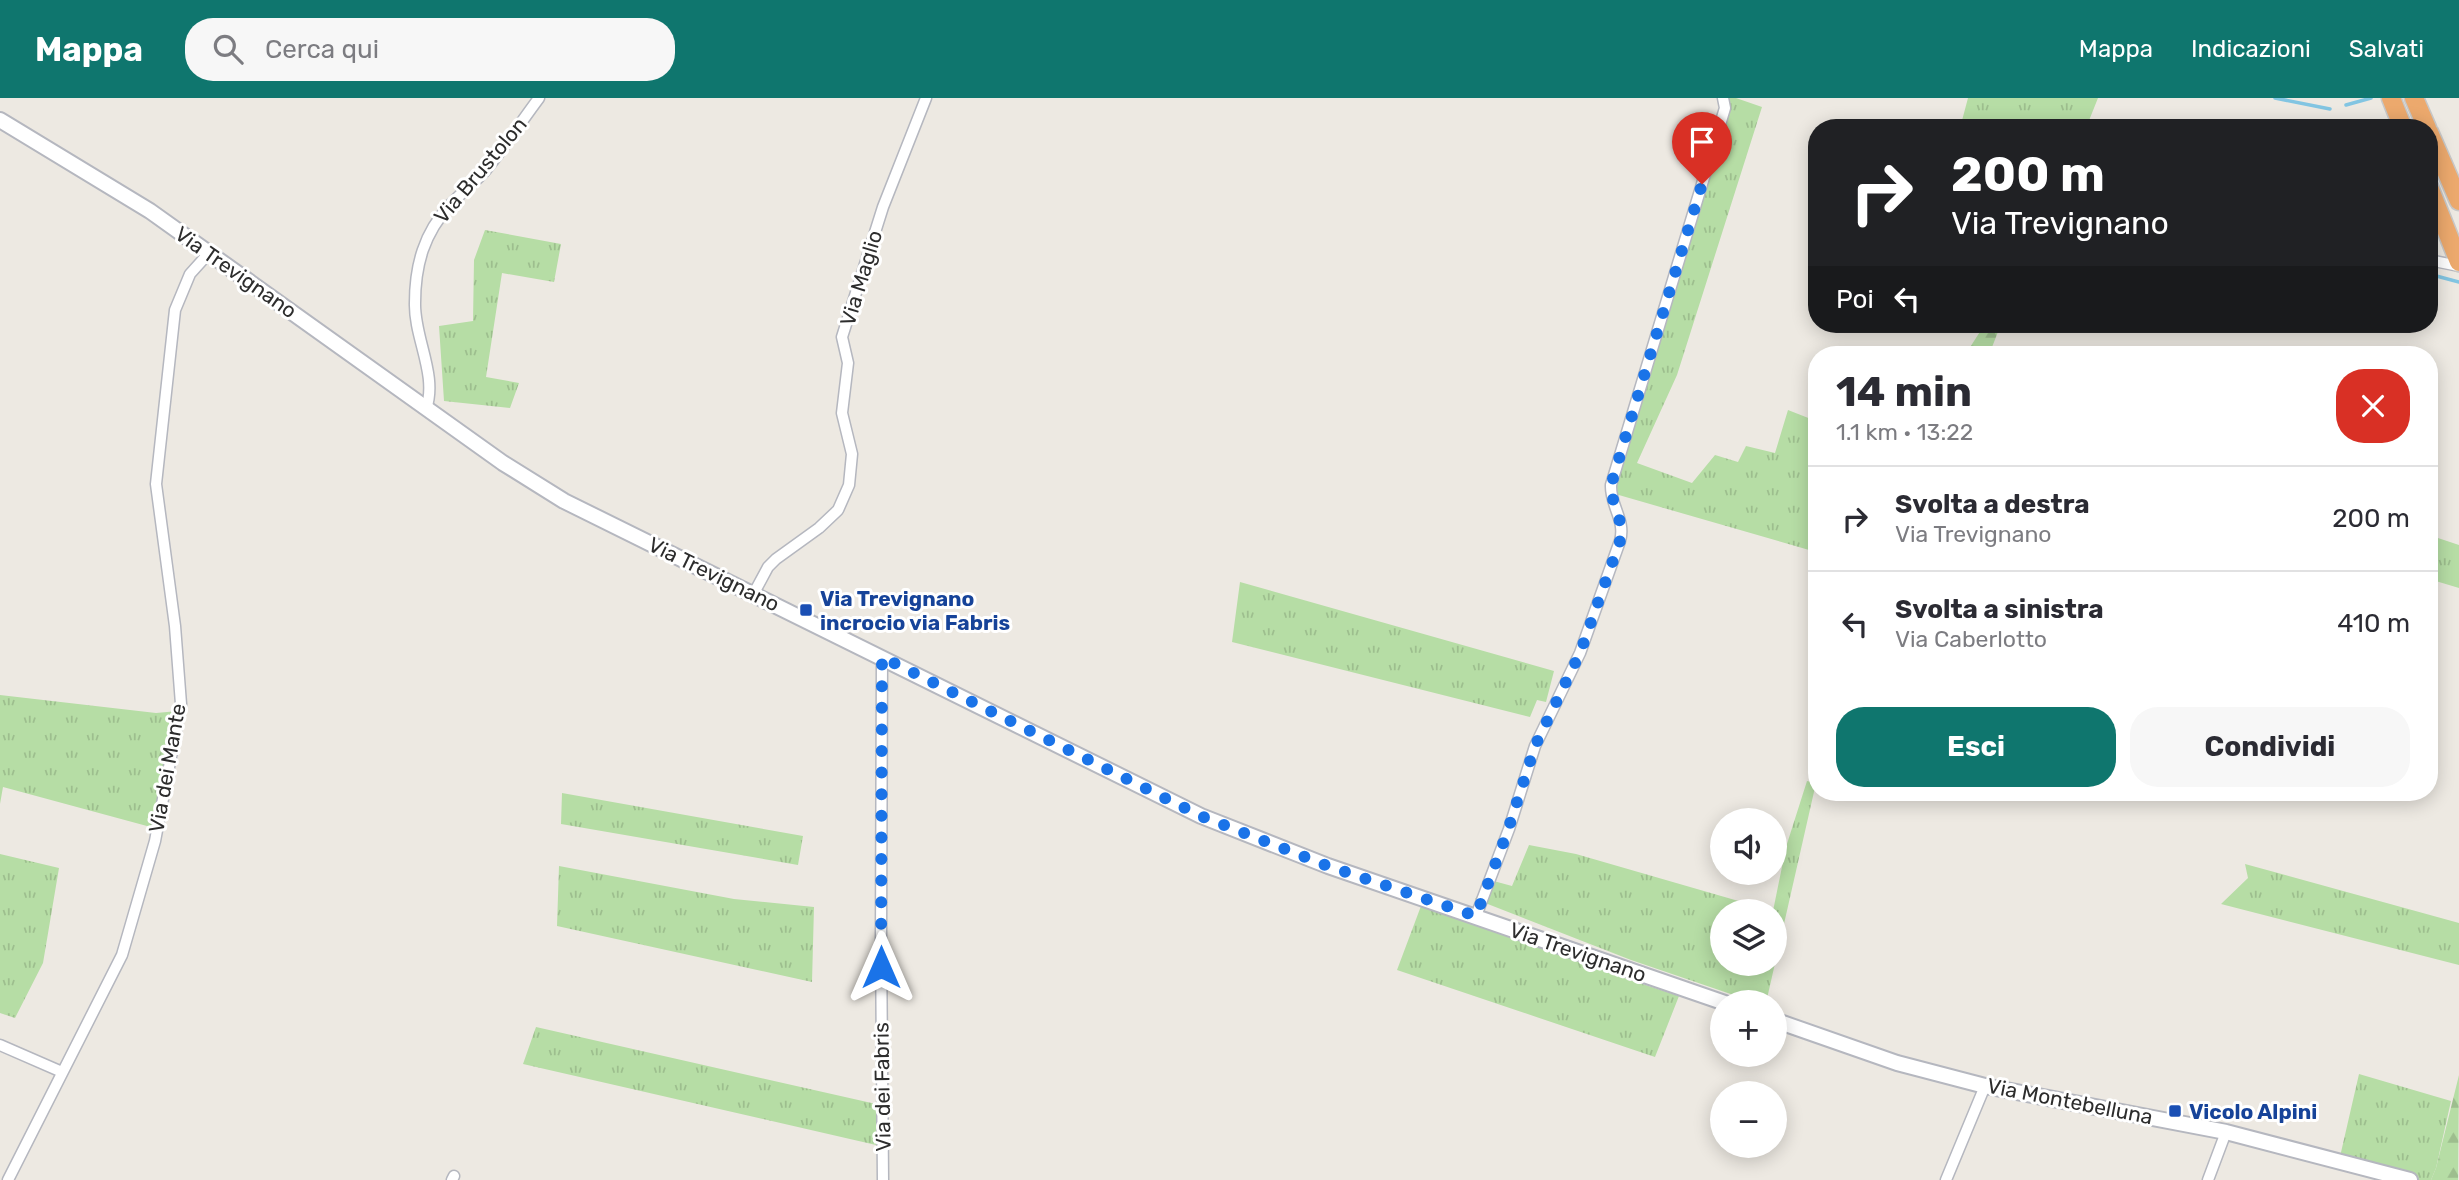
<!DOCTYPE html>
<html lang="it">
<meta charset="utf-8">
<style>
body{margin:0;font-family:Rubik,sans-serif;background:#f7f7f7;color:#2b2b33;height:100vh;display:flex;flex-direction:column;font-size:26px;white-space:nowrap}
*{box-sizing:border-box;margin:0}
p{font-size:23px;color:#7c7c81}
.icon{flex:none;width:38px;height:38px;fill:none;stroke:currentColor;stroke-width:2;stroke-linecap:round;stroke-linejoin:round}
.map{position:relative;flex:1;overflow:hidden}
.side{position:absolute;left:1808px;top:248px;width:630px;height:455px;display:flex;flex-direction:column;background:#fff;border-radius:28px;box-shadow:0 4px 18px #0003}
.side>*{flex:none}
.hud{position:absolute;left:1808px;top:21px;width:630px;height:214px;border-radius:28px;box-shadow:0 4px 18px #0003;background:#202124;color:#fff;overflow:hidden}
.fabs{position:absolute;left:1710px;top:710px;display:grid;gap:14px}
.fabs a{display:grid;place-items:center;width:77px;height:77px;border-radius:50%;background:#fff;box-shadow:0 4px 18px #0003;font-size:35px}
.pin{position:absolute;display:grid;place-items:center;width:60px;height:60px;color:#fff;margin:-72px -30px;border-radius:50% 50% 50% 0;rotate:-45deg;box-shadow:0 0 7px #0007}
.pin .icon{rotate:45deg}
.me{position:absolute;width:77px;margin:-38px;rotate:0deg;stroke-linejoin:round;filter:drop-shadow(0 0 5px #0008)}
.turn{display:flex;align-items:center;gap:24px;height:147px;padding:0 28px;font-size:32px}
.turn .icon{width:91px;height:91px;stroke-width:2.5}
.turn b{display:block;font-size:49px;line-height:60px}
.then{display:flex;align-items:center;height:66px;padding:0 28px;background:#0003;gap:14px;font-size:26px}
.round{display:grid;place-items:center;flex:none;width:74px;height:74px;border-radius:28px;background:#f7f7f7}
.head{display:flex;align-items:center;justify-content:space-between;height:119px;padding:0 28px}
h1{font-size:42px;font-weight:700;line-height:52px}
.primary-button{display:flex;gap:14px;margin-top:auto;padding:14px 28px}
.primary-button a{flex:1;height:80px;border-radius:28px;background:#0f766e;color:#fff;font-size:28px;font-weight:700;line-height:80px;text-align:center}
.primary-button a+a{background:#f7f7f7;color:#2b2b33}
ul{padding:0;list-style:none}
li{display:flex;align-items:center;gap:21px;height:105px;padding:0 28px;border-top:2px solid #e1e1e2}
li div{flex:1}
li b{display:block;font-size:26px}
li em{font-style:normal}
header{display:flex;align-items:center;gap:42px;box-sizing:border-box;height:98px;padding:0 35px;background:#0f766e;color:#fff}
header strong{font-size:33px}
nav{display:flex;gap:38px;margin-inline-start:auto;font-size:24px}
.search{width:490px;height:63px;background:#f7f7f7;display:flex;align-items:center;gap:18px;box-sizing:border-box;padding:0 24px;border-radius:28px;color:#7c7c81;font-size:26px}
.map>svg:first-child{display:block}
.grass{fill:url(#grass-tufts);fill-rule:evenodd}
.forest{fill:url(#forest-firs)}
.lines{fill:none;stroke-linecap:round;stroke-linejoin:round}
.stream{stroke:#82c5e2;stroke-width:3.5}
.street-casing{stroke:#b5b7bf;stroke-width:13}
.secondary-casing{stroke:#b5b7bf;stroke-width:18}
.highway-casing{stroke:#c8c8c8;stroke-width:21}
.street{stroke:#fff;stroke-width:10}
.secondary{stroke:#fff;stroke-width:14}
.highway{stroke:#eca96d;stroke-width:18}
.route{stroke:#1a73e8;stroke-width:12;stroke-dasharray:0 21.6}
.transit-dot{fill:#1a4fb4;stroke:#fff;stroke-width:2.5}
.labels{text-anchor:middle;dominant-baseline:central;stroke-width:6;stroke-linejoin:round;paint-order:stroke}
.street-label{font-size:21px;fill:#2d2d2d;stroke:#fff}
.transit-label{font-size:21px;font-weight:bold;fill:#164399;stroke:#fff;text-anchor:start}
</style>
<header>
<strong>Mappa</strong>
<div class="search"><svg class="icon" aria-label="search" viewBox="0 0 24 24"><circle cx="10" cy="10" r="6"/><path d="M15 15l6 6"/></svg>Cerca qui</div>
<nav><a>Mappa</a><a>Indicazioni</a><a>Salvati</a></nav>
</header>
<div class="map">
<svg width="2459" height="1082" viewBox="0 0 2459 1082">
<defs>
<pattern id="grass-tufts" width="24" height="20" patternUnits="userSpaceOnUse" patternTransform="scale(1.75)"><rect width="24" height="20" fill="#b6dda5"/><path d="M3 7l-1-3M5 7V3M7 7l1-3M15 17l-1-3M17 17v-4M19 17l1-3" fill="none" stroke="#9dbe8e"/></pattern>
<pattern id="forest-firs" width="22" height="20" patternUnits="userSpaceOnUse" patternTransform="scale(1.75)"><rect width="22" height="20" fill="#b6dda5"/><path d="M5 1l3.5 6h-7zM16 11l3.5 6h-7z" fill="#9dbe8e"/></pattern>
</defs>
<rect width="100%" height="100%" fill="#ede9e2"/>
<path class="grass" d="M 1726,0 L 1736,0 L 1762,9 L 1677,277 L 1637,365 L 1692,385 L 1715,357 L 1738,364 L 1746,348 L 1775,355 L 1788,312 L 1816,323 L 1816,454 L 1605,393 Z
M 1968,0 L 2098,0 L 2086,30 L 1960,30 Z
M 485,132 L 561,146 L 554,184 L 502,175 L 486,279 L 519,285 L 510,310 L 444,303 L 439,228 L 473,223 L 474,162 Z
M 2429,437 L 2459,447 L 2459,490 L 2429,481 Z
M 1240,484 L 1554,573 L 1546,604 L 1537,602 L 1530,619 L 1232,544 Z
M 0,597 L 156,615 L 178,613 L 158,731 L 3,689 L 0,706 Z
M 1807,683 L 1816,685 L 1766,905 L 1757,905 L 1631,862 L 1475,801 L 1490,782 L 1512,788 L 1529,747 L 1576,756 L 1773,813 L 1786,749 ZM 1722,814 L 1774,814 L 1774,866 L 1722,866 Z
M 562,695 L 803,738 L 798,767 L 561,726 Z
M 0,756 L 59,770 L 43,865 L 15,920 L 0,915 Z
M 2245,766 L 2459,825 L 2459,867 L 2221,806 L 2248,780 Z
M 559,768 L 734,801 L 814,809 L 812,884 L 557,828 Z
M 1421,808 L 1477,822 L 1624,880 L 1679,898 L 1655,959 L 1397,872 Z
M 536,929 L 876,1006 L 876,1047 L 523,966 Z
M 2359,976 L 2451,1003 L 2436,1070 L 2431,1082 L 2410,1082 L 2339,1063 Z"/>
<path class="forest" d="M 1985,226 L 2001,226 L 1989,257 L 1965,257 Z
M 2459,977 L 2458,1082 L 2431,1082 L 2436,1070 Z"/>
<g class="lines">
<path class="stream" d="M 2275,0 L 2330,11
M 2346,7 L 2371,0
M 2429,176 L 2459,184"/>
<g class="street-casing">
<path id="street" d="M 2429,162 L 2459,168
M 426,311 C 438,277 414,240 415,205 C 415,167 424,135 450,107 C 461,95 474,85 485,73 C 504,50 521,24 539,0
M 754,495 L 768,469 L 776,461 L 819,430 L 838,412 L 849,387 L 852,356 L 842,315 L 848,265 L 842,239 L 883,109 L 926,0
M 882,559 L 881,843 L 883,1082
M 1476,818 L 1509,731 L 1535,648 L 1580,555 L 1620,443 C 1626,422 1610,408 1611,387 L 1725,10 L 1723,0
M 0,947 L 62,974
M 8,1082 L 122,857 L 155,743 L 181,606 L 175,528 L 156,386 L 175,212 L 190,176 L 209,155
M 452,1082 L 454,1078
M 1946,1082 L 1985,988
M 2208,1082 L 2226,1034"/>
</g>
<g class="secondary-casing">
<path id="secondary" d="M 0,22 L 150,113 L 503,365 L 564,403 L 1201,718 L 1328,768 L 1725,905
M 1774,922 L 1897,965 L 1985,988 L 2226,1034 L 2410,1082"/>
</g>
<g class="highway-casing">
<path id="highway" d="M 2391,0 L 2403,30
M 2414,0 L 2427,30
M 2429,34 L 2459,103
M 2429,89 L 2459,164"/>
</g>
<use href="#street" class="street"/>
<use href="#secondary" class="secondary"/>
<use href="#highway" class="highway"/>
</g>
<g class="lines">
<path class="route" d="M 881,869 L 882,559 L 1201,718 L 1328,768 L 1476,818 L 1508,732 L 1535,648 L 1580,555 L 1620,443 C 1625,422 1611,408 1611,387 L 1702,86"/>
</g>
<g class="transit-dot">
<rect x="799" y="505" width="14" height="14" rx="3.5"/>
<rect x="2168" y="1006" width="14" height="14" rx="3.5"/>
</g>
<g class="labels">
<g class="street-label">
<text transform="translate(480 72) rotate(-50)">Via Brustolon</text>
<text transform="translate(236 174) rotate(35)">Via Trevignano</text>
<text transform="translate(861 180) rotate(-73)">Via Maglio</text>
<text transform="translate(714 476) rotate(26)">Via Trevignano</text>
<text transform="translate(167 670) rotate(-80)">Via dei Mante</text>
<text transform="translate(1578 854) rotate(19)">Via Trevignano</text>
<text transform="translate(882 989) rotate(-91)">Via dei Fabris</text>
<text transform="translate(2070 1003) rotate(11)">Via Montebelluna</text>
</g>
<g class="transit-label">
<text x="820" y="500">Via Trevignano<tspan x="820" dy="24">incrocio via Fabris</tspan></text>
<text x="2189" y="1013">Vicolo Alpini</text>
</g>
</g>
</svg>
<div class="fabs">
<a><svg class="icon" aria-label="sound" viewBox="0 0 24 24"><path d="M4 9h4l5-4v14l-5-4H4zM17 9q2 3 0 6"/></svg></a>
<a><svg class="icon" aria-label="layers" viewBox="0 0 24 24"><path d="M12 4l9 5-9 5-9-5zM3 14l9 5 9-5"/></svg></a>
<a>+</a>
<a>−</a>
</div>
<div class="pin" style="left:1702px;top:86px;background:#d93025"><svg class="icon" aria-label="arrive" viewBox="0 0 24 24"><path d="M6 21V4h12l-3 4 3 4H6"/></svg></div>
<svg class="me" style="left:881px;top:869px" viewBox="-20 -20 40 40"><path d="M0-17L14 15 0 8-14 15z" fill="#1a73e8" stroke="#fff" stroke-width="4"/></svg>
<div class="hud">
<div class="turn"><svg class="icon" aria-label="right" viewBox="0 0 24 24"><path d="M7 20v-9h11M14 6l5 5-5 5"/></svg><div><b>200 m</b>Via Trevignano</div></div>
<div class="then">Poi<svg class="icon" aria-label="left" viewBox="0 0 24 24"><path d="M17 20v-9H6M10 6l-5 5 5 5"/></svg></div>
</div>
<section class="side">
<div class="head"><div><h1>14 min</h1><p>1.1 km · 13:22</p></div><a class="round" style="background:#d93025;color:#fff"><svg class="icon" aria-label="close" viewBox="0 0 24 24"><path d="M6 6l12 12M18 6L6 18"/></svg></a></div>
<ul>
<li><svg class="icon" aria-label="right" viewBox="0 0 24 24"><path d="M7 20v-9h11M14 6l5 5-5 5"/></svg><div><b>Svolta a destra</b><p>Via Trevignano</p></div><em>200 m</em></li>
<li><svg class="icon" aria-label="left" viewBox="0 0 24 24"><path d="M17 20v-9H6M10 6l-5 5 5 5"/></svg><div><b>Svolta a sinistra</b><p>Via Caberlotto</p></div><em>410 m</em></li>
</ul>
<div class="primary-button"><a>Esci</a><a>Condividi</a></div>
</section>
</div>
